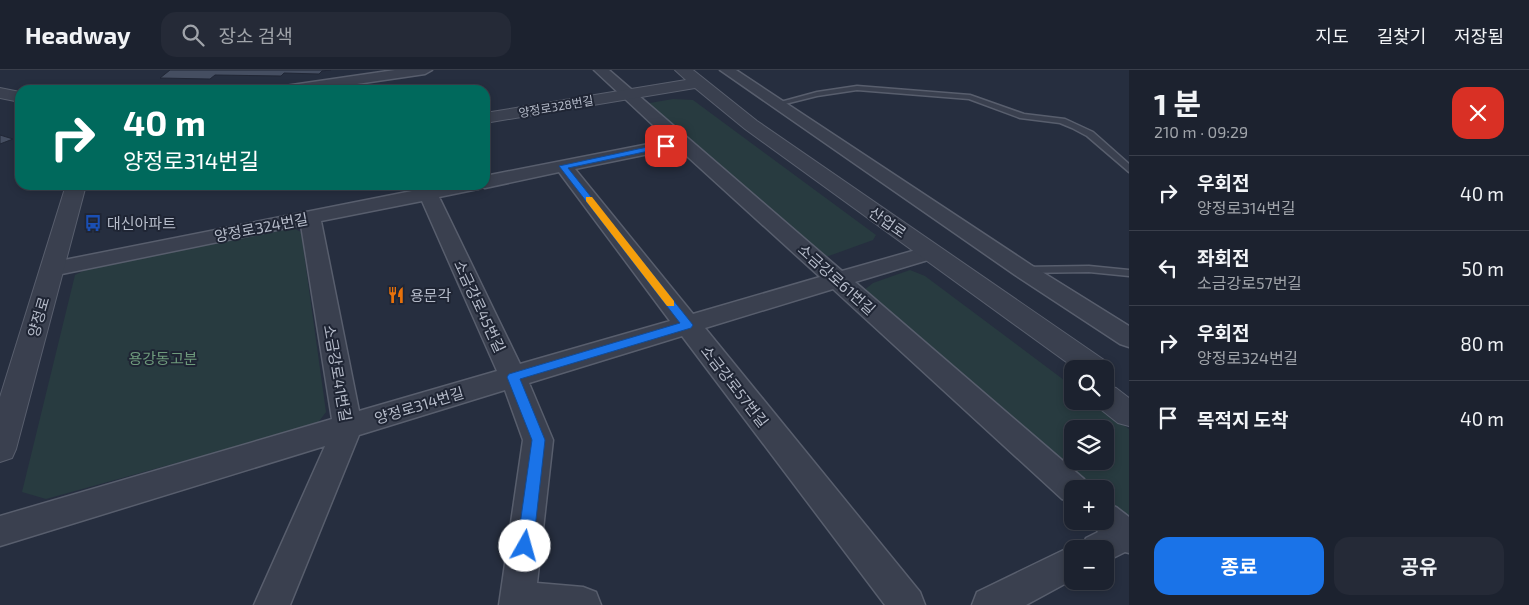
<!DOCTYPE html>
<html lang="ko">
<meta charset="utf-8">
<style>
body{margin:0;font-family:"Exo 2","Noto Sans KR",sans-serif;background:#252a37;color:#f1f3f6;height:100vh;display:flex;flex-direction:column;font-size:19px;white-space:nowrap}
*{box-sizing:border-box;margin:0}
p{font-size:16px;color:#a0a4aa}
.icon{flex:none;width:28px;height:28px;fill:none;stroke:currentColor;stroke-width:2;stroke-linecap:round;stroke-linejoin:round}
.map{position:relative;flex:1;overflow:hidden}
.drawer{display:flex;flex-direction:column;background:#1c222f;width:400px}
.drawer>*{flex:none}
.guide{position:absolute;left:15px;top:15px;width:475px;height:105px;border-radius:15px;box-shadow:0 2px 8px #0003,0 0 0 1px #3a3f4b;background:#00695c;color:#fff;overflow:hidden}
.fabs{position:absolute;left:1064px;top:290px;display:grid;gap:10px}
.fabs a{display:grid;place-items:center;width:50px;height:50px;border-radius:10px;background:#1c222f;box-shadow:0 2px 8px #0003,0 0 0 1px #3a3f4b;font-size:25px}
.pin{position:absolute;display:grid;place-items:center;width:42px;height:42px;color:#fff;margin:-21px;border-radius:10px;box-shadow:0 2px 8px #0006}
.me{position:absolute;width:55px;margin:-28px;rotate:7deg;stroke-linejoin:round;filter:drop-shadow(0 0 4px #0008)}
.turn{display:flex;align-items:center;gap:18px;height:105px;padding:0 25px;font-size:22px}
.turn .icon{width:65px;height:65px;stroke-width:2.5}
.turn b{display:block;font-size:35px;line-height:42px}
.round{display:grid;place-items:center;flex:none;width:52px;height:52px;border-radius:15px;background:#252a37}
.headline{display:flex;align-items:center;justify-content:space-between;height:85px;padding:0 25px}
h1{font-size:30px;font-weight:700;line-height:38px}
.cta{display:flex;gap:10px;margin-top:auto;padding:10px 25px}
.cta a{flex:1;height:58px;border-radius:15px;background:#1a73e8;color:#fff;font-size:20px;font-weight:700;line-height:58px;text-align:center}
.cta a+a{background:#252a37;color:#f1f3f6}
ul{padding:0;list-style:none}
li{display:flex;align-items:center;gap:15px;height:75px;padding:0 25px;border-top:1px solid #3a3f4b}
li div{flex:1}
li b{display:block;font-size:19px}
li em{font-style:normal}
header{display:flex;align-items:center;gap:30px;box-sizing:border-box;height:70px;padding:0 25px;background:#1c222f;border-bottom:1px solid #3a3f4b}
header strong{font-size:24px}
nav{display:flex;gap:28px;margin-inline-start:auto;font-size:18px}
.search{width:350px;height:45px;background:#252a37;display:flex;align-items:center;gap:12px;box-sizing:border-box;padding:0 18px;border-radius:15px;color:#a0a4aa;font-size:19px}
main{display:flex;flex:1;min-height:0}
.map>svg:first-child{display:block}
.green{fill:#283b40;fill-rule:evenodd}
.building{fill:#454e61;stroke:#212736}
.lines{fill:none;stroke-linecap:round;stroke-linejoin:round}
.service-casing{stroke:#585e6d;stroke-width:3}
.minor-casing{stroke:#585e6d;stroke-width:3}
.tertiary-casing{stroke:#585e6d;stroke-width:2}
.service{fill:#3a404f;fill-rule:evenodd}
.minor{fill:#3a404f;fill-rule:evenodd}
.tertiary{fill:#3a404f;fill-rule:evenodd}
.route{fill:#1a73e8;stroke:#114b97}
.slow{fill:#f59e0b}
.labels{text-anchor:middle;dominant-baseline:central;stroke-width:4;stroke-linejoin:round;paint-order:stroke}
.far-street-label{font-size:12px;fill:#b6bcca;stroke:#1f2534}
.street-label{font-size:15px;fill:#b6bcca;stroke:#1f2534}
.poi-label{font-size:15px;fill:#b6bcca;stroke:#1f2534;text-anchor:start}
.park-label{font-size:15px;fill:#6e9a7c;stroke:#1f2534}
</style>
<header>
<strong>Headway</strong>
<div class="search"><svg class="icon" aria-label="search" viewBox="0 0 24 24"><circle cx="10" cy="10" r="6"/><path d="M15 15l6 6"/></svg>장소 검색</div>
<nav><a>지도</a><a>길찾기</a><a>저장됨</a></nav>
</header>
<main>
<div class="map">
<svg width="1129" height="535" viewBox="0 0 1129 535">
<rect width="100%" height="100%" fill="#262e3f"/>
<path class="green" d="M 673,29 L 693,30 L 876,165 L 873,170 L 826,187 L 644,34 Z
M 289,156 L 301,162 L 326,342 L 317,354 L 46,429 L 22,422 L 75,205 L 93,196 Z
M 910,200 L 925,206 L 1072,316 L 1072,331 L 1092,331 L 1129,359 L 1129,452 L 1105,431 L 1105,419 L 1090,419 L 863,221 L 873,213 ZM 1072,359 L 1105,359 L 1105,391 L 1072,391 Z"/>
<path class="building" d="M 170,0 L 331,0 L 322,1 L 319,4 L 284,3 L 281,6 L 215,5 L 210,9 L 160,8 Z
M 0,65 L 13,69 L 0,74 Z"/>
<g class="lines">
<g class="service-casing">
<path id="service" d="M 857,16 L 970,25 L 1024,44 L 1065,49 L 1093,62 L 1129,94 L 1129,102 L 1087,66 L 1072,58 L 1060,53 L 1020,48 L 969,29 L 857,20 L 817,26 L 777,36 L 773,34 L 817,22 Z
M 1089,196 L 1129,200 L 1129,206 L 1089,202 L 1023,203 L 1017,200 L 1023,197 Z"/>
</g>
<g class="minor-casing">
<path id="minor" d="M 395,0 L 432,0 L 425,4 L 316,20 L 278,20 L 285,16 Z
M 594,0 L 609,0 L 842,201 L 930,176 L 938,177 L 941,182 L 938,187 L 855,212 L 1084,409 L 1089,419 L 1072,419 L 1072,432 L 1062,429 L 833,219 L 705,258 L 920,522 L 925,535 L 885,535 L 682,266 L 529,313 L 553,370 L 537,513 L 583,517 L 596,522 L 601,535 L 499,535 L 523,370 L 505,320 L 359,365 L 290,535 L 254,535 L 325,376 L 0,476 L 0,446 L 332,349 L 301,155 L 52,206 L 44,204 L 41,199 L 44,194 L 417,120 L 415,115 L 485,115 L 485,106 L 669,70 ZM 678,78 L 820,207 L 693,244 L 575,99 ZM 559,102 L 670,251 L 520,294 L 439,127 L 478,119 L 480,116 L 485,118 ZM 422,131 L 497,301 L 359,341 L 321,151 Z
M 720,0 L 736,0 L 1031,195 L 1129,256 L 1129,277 L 1120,274 L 1015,205 Z
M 1105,432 L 1116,437 L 1129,447 L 1129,483 L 1125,482 L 1105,492 L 1105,479 L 1081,479 L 1086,468 L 1098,462 L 1091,451 L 1105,451 Z
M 1072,476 L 1080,479 L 1072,479 L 1072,510 L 1026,535 L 972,535 L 977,522 Z"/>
</g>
<g class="tertiary-casing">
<path id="tertiary" d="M 675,0 L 693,0 L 757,51 L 1107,292 L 1111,299 L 1107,306 L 1105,307 L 1105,299 L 1076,299 L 745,59 L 695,18 L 485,53 L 485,43 L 686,10 Z
M 0,18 L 20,22 L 20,32 L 0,28 Z
M 66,115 L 86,115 L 16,379 L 12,388 L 0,392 L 0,327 Z
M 1105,315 L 1116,318 L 1129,328 L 1129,356 L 1118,353 L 1094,334 L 1093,331 L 1105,331 Z"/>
</g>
<use href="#service" class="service"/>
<use href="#minor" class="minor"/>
<use href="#tertiary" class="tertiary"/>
</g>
<path class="route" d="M 666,73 L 670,76 L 668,77 L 568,98 L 693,255 L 691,258 L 520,309 L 545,370 L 533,476 L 530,481 L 525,483 L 520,481 L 517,476 L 532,370 L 507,307 L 509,304 L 680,253 L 559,96 Z"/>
<path class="slow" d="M 586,127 L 592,127 L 674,231 L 674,236 L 667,236 L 586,131 Z"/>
<defs>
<g id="bus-bare" transform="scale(1.35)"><path d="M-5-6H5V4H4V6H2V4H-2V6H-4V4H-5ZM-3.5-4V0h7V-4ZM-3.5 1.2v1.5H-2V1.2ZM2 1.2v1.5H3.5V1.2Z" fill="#1a4fb4" stroke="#1f2534" stroke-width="2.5" paint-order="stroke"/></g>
<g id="restaurant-bare" transform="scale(1.35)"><path d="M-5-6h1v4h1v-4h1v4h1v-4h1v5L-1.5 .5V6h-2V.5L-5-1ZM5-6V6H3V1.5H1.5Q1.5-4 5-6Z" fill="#e8710a" stroke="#1f2534" stroke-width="2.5" paint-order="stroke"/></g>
</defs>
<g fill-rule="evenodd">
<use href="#bus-bare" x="93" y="153"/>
<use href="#restaurant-bare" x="396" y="225"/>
</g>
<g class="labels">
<g class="far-street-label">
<text transform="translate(556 36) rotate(-10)">양정로328번길</text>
</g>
<g class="street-label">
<text transform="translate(888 152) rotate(35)">산업로</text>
<text transform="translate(261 157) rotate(-11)">양정로324번길</text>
<text transform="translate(837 209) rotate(42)">소금강로61번길</text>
<text transform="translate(480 236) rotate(65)">소금강로45번길</text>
<text transform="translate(38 247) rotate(-74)">양정로</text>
<text transform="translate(338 303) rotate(80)">소금강로41번길</text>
<text transform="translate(735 316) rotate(52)">소금강로57번길</text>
<text transform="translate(419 335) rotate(-17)">양정로314번길</text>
</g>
<g class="poi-label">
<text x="107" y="153">대신아파트</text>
<text x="410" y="225">용문각</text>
</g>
<g class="park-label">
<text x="163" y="288">용강동고분</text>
</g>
</g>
</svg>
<div class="fabs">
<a><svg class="icon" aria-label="search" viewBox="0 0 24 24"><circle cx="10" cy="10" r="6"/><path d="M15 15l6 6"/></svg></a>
<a><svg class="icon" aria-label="layers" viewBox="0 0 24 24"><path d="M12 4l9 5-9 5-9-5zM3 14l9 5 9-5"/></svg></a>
<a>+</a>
<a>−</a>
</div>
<div class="pin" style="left:666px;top:76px;background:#d93025"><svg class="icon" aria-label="arrive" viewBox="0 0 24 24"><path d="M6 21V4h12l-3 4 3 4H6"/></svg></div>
<svg class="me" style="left:525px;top:476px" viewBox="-20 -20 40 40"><circle r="19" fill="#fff"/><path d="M0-13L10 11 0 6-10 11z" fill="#1a73e8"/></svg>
<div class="guide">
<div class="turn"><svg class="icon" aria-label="right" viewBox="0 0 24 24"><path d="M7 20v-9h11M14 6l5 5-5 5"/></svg><div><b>40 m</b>양정로314번길</div></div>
</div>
</div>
<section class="drawer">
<div class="headline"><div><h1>1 분</h1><p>210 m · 09:29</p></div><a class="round" style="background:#d93025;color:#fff"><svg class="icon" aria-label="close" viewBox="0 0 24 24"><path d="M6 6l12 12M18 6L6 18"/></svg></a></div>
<ul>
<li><svg class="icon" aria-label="right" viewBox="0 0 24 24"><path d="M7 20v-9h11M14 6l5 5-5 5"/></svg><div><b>우회전</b><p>양정로314번길</p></div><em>40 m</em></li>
<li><svg class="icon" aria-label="left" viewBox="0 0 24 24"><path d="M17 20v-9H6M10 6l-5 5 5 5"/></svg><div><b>좌회전</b><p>소금강로57번길</p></div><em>50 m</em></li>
<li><svg class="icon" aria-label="right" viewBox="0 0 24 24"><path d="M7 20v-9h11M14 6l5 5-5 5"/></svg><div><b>우회전</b><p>양정로324번길</p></div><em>80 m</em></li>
<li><svg class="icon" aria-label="arrive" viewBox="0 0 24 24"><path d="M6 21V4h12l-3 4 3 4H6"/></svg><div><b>목적지 도착</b></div><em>40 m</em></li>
</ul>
<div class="cta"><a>종료</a><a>공유</a></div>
</section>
</main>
